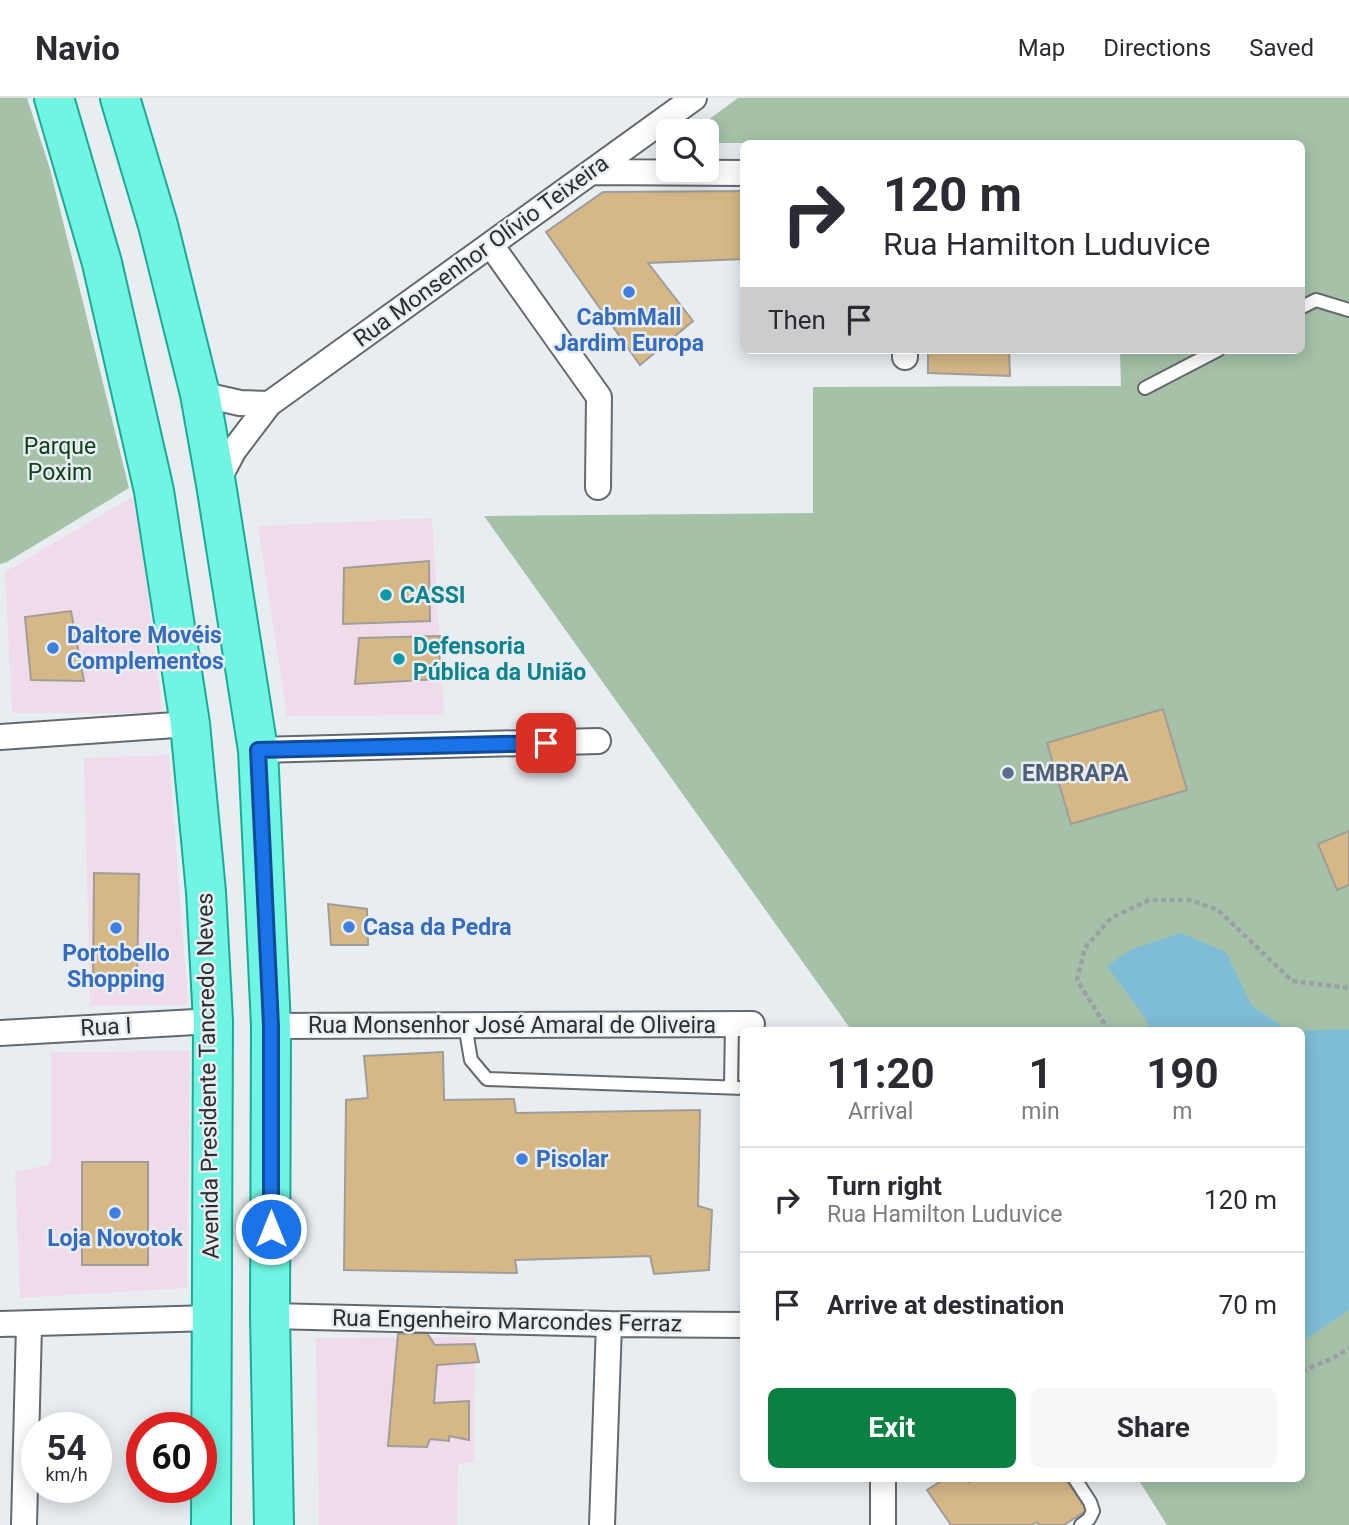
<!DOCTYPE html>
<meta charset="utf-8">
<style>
body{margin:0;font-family:Roboto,sans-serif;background:#f7f7f7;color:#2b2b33;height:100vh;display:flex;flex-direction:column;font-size:26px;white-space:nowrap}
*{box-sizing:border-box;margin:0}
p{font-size:23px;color:#7c7c81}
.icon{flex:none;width:38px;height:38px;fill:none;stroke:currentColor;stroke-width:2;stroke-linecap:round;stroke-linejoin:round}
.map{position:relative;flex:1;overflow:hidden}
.side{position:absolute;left:740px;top:929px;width:565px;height:455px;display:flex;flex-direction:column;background:#fff;border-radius:10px;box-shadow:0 4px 18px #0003}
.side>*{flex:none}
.banner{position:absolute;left:740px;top:42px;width:565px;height:214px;border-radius:10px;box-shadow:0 4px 18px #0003;background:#fff;color:#2b2b33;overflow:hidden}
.tools{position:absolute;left:656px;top:21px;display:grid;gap:14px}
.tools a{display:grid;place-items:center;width:63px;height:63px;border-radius:10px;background:#fff;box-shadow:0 4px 18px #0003;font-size:35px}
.speed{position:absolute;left:21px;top:1314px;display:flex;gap:14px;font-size:35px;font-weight:700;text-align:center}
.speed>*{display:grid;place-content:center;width:91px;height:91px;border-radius:50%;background:#fff;box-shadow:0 4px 18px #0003;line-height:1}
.speed small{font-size:18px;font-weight:400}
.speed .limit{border:10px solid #d22;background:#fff;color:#111}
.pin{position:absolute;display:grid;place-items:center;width:60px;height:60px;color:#fff;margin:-30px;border-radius:14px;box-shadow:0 4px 10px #0006}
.me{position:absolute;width:77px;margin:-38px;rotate:0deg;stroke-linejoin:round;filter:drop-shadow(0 0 5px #0008)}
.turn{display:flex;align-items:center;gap:24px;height:147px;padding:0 28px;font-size:32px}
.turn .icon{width:91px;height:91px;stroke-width:2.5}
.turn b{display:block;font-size:49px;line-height:60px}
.then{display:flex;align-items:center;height:66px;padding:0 28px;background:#0003;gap:14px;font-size:26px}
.eta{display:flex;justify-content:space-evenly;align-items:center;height:119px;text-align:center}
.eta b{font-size:42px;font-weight:700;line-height:49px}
.button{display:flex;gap:14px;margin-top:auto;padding:14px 28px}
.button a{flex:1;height:80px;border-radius:10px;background:#0b8043;color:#fff;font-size:28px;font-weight:700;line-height:80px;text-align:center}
.button a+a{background:#f7f7f7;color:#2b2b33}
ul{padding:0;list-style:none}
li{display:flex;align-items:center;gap:21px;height:105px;padding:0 28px;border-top:2px solid #e1e1e2}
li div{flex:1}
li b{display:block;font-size:26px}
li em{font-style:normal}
header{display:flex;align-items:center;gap:42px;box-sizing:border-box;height:98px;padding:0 35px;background:#fff;border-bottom:2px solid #e1e1e2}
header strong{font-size:33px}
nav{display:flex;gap:38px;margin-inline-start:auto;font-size:24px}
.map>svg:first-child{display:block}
.commercial{fill:#f0dbea}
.green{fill:#a5c2a8}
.water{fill:#7fbdd6}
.building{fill:#d6b887;stroke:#a09d98;stroke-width:2}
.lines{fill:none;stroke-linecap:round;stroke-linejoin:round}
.lane-casing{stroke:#64696d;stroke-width:16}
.street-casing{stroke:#64696d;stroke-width:28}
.primary-casing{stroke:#1aab97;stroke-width:42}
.path{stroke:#9c9fa3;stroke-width:4.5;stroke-dasharray:5 3.5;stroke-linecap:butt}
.lane{stroke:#fff;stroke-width:12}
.street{stroke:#fff;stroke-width:24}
.primary{stroke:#70f5e2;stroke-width:38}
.route-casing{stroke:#114b97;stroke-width:18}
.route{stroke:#1a73e8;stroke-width:12}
.shop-dot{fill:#3f7fe0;stroke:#e8edf2;stroke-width:2.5}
.culture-dot{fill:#0f9aa8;stroke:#e8edf2;stroke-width:2.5}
.service-dot{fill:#5c6f8a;stroke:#e8edf2;stroke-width:2.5}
.labels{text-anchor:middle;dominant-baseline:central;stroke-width:5;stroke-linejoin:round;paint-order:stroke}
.street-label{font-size:23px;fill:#2c2e30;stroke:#e8edf2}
.shop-label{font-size:23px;font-weight:bold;fill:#366cbe;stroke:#e8edf2}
.park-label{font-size:23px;fill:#0d3f19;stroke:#e8edf2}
.culture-label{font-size:23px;font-weight:bold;fill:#0d838f;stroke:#e8edf2;text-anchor:start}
.service-label{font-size:23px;font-weight:bold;fill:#4e5e75;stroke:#e8edf2;text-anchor:start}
</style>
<header>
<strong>Navio</strong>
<nav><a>Map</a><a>Directions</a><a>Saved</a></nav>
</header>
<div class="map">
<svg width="1349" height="1427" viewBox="0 0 1349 1427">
<rect width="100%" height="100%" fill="#e8edf2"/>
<path class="commercial" d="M 137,396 L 162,615 L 12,615 L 5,474 Z
M 432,420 L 444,617 L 287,618 L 258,428 Z
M 169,657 L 188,907 L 90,908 L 84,660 Z
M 190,953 L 187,1190 L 20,1200 L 15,1074 L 51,1066 L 51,954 Z
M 475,1239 L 474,1364 L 458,1366 L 457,1427 L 319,1427 L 316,1240 Z"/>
<path class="green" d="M 0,0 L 27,0 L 50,71 L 129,390 L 7,464 L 0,466 Z
M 738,0 L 1349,0 L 1349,1427 L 1167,1427 L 1138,1381 L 1302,1381 L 1302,933 L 852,933 L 484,418 L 813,415 L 813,289 L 1121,288 L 1120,252 L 1302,252 L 1302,46 L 707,45 L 707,33 L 693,33 Z"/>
<path class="water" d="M 1181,835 L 1226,854 L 1251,907 L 1289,933 L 1149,933 L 1146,921 L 1107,868 L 1132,851 Z
M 1349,931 L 1349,1212 L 1302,1244 L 1302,933 L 1293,933 Z"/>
<path class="building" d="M 744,93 L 744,161 L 648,165 L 693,223 L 640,267 L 546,134 L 603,94 Z
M 928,252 L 1009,252 L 1010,278 L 928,275 Z
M 429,463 L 430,523 L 343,526 L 344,470 Z
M 71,513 L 84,583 L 31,582 L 25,519 Z
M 440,538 L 439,581 L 355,586 L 359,540 Z
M 1163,611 L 1187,692 L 1071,726 L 1047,645 Z
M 1349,733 L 1349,787 L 1337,792 L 1318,746 Z
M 94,775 L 139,776 L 137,884 L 93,885 Z
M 328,806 L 367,811 L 368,847 L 331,847 Z
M 443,954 L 444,1002 L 514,1001 L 516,1015 L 700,1012 L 698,1108 L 712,1112 L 709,1172 L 654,1176 L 650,1158 L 515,1162 L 517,1175 L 344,1172 L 346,1002 L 368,1000 L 364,958 Z
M 82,1064 L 148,1064 L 148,1167 L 82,1167 Z
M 427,1235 L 435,1247 L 475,1246 L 479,1264 L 437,1267 L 434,1305 L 469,1303 L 469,1342 L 449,1338 L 449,1343 L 430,1341 L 427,1349 L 388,1348 L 398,1236 Z
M 944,1381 L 968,1381 L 969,1384 L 973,1381 L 1065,1381 L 1087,1412 L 1064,1427 L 1039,1427 L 1037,1424 L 1032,1427 L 951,1427 L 927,1392 Z"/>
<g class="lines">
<g class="lane-casing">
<path id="lane" d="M 1302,209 L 1316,202 L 1349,212
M 1145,290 L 1218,252
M 465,927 L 471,962 L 487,981 L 744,990
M 731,989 L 732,925
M 1075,1381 L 1090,1404 L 1093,1413 L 1089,1421 L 1081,1427"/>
</g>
<g class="street-casing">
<path id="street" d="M 593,74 L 744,75
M 491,147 L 599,299 L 598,389
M 905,252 L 905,259
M 200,296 L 240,305 L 269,306
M 216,386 L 234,352 L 269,306 L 694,0
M 0,639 L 190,626
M 258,652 L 598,643
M 271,928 L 752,926
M 0,935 L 213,923
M 270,1218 L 609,1226 L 744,1227
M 0,1226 L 212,1220
M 883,1381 L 883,1427
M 24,1427 L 29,1227
M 602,1427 L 609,1226"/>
</g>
<g class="primary-casing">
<path id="primary" d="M 54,0 L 102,165 L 154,393 L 190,626 L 206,794 L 213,923 L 211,1427
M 120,0 L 158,127 L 200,296 L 216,386 L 258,652 L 271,928 L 270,1218 L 274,1427"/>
</g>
<path class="path" d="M 1109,933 L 1077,882 L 1085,850 L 1111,820 L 1149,802 L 1190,802 L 1218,812 L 1292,883 L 1349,890
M 1302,1273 L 1333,1260 L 1349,1250"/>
<use href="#lane" class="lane"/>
<use href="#street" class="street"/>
<use href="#primary" class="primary"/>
</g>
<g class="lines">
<g class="route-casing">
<path id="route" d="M 271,1131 L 271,928 L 258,652 L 546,645"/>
</g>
<use href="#route" class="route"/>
</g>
<g class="shop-dot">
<circle cx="629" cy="194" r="7"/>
<circle cx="53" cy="550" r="7"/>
<circle cx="349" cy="829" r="7"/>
<circle cx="116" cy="830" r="7"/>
<circle cx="522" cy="1061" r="7"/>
<circle cx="115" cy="1115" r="7"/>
</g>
<g class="culture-dot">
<circle cx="386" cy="497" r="7"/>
<circle cx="399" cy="561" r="7"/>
</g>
<circle class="service-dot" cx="1008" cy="675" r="7"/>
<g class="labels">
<g class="street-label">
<text transform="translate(481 153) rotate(-36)">Rua Monsenhor Olívio Teixeira</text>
<text x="512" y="927">Rua Monsenhor José Amaral de Oliveira</text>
<text transform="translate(106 929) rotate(-3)">Rua I</text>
<text transform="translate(208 978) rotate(-91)">Avenida Presidente Tancredo Neves</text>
<text transform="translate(507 1223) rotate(1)">Rua Engenheiro Marcondes Ferraz</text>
</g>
<g class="shop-label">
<text x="629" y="219">CabmMall<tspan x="629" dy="26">Jardim Europa</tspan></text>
<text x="67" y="537" text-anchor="start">Daltore Movéis<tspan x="67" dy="26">Complementos</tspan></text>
<text x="363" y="829" text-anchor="start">Casa da Pedra</text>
<text x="116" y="855">Portobello<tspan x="116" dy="26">Shopping</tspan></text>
<text x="536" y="1061" text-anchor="start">Pisolar</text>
<text x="115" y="1140">Loja Novotok</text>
</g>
<g class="park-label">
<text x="60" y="348">Parque<tspan x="60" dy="26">Poxim</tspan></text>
</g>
<g class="culture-label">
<text x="400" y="497">CASSI</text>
<text x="413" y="548">Defensoria<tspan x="413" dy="26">Pública da União</tspan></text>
</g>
<g class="service-label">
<text x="1022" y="675">EMBRAPA</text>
</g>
</g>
</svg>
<div class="tools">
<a><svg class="icon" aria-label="search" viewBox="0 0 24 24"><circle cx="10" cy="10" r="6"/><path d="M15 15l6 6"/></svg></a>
</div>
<div class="speed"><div>54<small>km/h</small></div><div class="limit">60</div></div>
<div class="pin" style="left:546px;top:645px;background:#d93025"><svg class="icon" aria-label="arrive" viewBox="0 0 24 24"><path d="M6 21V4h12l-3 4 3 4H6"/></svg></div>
<svg class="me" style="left:271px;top:1131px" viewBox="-20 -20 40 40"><circle r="17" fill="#1a73e8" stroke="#fff" stroke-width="3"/><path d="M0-11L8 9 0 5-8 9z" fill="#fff"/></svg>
<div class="banner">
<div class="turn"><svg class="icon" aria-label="right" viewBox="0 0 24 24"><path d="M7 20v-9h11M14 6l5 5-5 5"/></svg><div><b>120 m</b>Rua Hamilton Luduvice</div></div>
<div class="then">Then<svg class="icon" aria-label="arrive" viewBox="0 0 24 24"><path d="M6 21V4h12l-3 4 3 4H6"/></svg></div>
</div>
<section class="side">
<div class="eta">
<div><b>11:20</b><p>Arrival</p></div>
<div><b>1</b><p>min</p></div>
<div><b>190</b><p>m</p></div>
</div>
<ul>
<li><svg class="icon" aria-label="right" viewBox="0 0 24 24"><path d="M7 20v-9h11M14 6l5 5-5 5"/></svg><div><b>Turn right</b><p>Rua Hamilton Luduvice</p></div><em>120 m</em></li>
<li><svg class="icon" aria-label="arrive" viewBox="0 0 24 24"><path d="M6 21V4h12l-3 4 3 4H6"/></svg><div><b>Arrive at destination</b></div><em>70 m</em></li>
</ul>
<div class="button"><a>Exit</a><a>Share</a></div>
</section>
</div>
